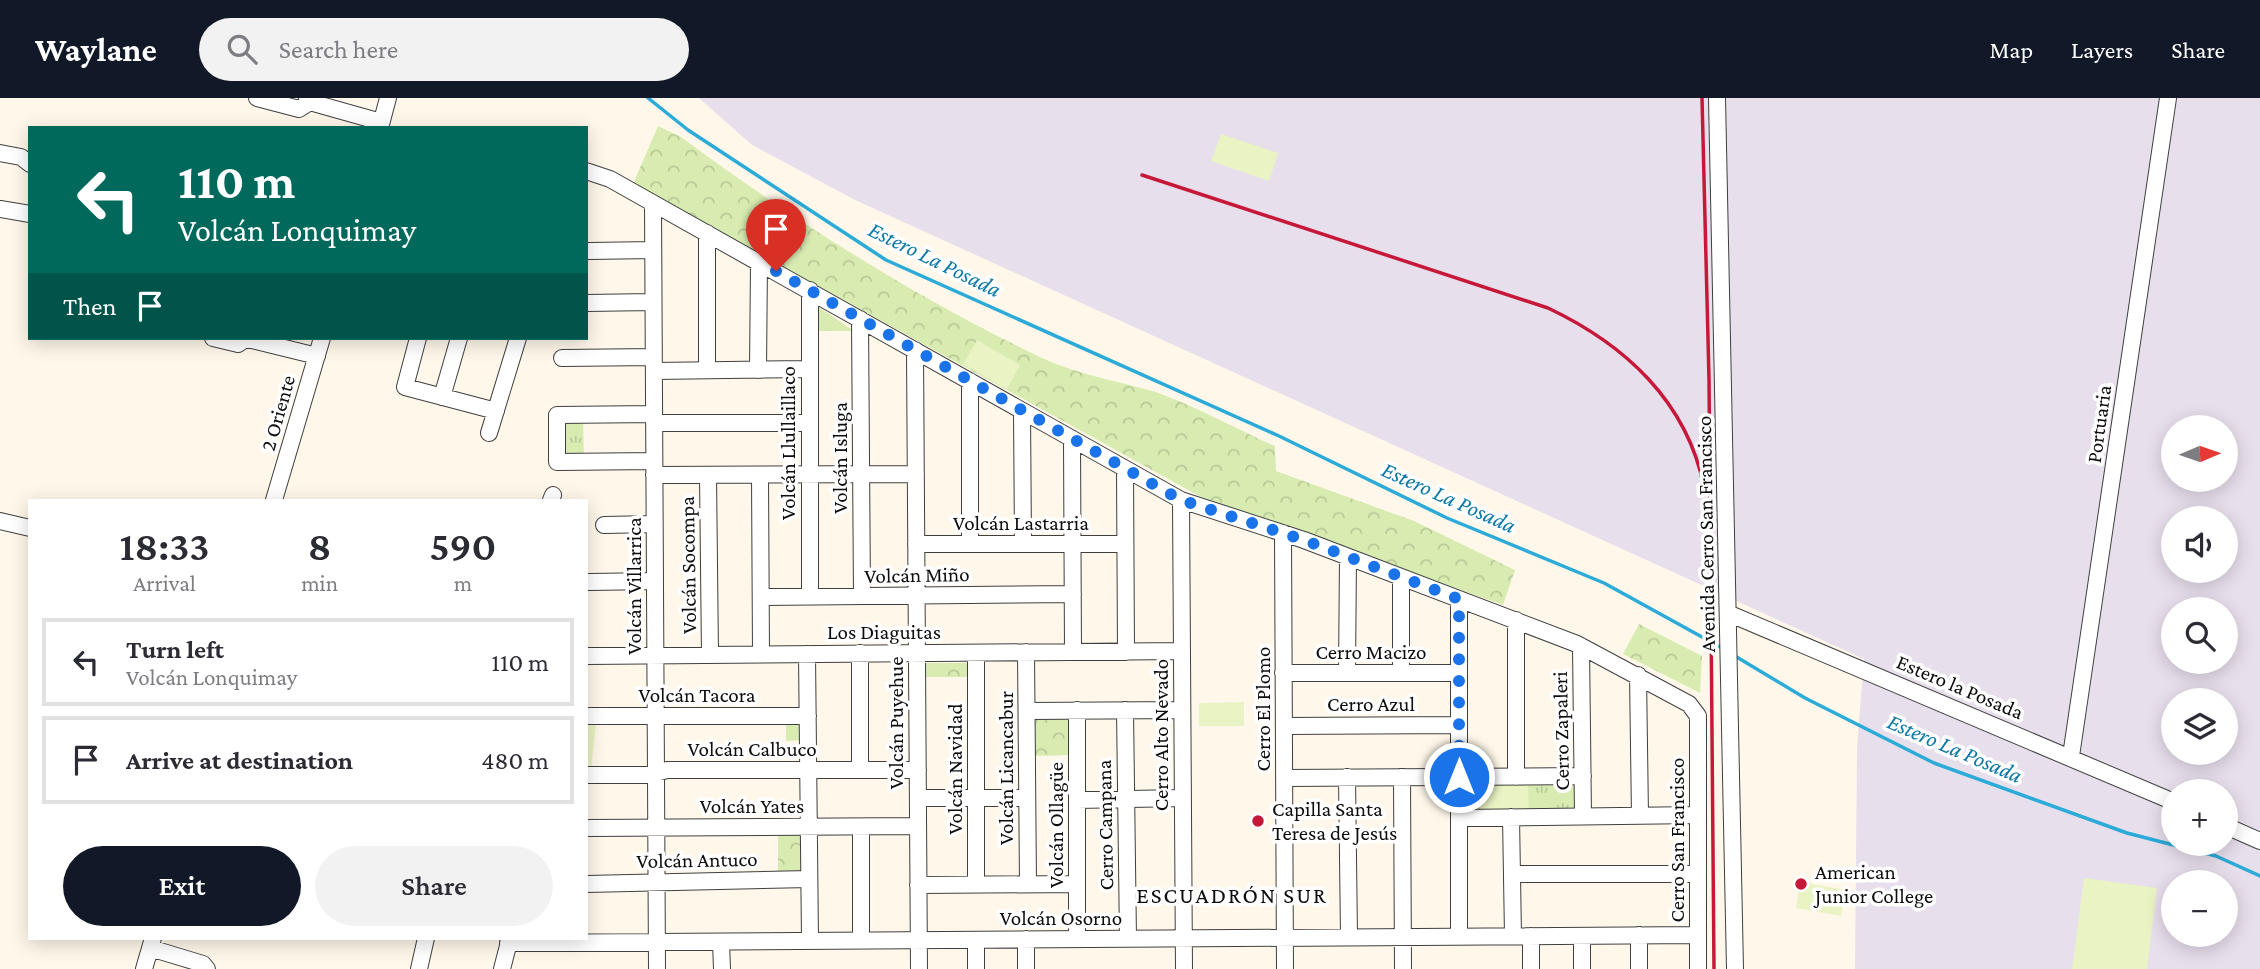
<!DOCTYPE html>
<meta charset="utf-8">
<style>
body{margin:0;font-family:"Crimson Pro",serif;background:#f2f2f3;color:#2b2b33;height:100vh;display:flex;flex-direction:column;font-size:26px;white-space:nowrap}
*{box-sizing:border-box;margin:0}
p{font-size:23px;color:#7c7c81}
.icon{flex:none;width:38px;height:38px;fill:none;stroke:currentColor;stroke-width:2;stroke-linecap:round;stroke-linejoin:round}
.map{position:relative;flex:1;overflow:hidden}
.panel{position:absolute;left:28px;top:401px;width:560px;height:441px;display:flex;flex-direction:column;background:#fff;border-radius:0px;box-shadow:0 4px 18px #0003}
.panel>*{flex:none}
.banner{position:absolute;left:28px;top:28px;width:560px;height:214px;border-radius:0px;box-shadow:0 4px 18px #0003;background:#00695c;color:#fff;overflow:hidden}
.needle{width:46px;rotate:88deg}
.fabs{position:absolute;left:2161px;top:317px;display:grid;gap:14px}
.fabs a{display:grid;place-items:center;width:77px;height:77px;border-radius:50%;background:#fff;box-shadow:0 4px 18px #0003;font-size:35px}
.pin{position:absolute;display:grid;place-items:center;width:60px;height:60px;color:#fff;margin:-72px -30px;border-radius:50% 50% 50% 0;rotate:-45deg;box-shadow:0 0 7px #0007}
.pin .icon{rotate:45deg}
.me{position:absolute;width:77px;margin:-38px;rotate:0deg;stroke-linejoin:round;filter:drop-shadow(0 0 5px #0008)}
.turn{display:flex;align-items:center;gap:24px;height:147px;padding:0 35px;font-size:32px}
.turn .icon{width:91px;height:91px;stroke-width:2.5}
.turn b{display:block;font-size:49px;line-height:60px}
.then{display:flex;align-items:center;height:66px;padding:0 35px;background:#0003;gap:14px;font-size:26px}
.eta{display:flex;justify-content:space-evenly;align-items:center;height:119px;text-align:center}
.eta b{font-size:42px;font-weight:600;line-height:49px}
.cta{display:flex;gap:14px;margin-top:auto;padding:14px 35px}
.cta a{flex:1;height:80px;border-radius:42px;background:#111827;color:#fff;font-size:28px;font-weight:600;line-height:80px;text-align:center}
.cta a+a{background:#f2f2f3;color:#2b2b33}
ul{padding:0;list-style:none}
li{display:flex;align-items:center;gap:21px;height:88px;margin:0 14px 10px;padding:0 21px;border:4px solid #e1e1e2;border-radius:0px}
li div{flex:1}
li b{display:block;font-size:26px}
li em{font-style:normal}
header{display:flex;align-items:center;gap:42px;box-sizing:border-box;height:98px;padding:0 35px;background:#111827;color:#fff}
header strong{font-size:33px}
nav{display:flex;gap:38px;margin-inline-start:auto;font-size:24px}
.search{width:490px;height:63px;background:#f2f2f3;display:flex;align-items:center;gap:18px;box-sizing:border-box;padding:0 24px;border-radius:38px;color:#7c7c81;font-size:26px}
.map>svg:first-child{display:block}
.industrial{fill:#e8dfec;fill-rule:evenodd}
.grass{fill:url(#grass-tufts)}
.park{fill:url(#park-crowns)}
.pitch{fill:#e9f3c3}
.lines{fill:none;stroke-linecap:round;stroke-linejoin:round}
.stream{stroke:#2cabd8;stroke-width:3.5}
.minor-casing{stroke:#3f3f3f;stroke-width:18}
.minor{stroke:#fff;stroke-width:16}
.rail{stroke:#c6193a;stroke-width:3.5}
.route{stroke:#1a73e8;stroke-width:12;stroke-dasharray:0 21.6}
.poi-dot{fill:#c6193a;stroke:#fff;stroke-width:2.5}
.labels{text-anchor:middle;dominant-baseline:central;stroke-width:7;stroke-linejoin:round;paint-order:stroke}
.street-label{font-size:21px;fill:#0c0c0c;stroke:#fff}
.poi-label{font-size:21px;fill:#0c0c0c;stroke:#fff;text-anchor:start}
.water-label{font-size:23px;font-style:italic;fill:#0c78a6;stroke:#fff}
.neighbourhood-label{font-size:23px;letter-spacing:2px;fill:#0c0c0c;stroke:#fff}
</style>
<header>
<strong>Waylane</strong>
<div class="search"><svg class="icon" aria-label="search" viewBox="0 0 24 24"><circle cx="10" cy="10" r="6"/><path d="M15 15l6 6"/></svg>Search here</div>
<nav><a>Map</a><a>Layers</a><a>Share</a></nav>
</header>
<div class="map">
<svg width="2260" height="871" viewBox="0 0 2260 871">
<defs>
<pattern id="grass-tufts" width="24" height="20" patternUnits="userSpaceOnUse" patternTransform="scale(1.75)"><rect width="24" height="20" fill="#d8ecb1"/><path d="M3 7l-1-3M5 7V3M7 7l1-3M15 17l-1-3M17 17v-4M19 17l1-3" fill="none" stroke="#b8c997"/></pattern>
<pattern id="park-crowns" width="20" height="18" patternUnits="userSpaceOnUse" patternTransform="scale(1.75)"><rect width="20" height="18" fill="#d8ecb1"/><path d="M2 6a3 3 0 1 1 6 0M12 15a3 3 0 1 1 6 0" fill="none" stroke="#b8c997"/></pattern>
</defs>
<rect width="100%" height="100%" fill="#fff8ea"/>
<path class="industrial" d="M 699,0 L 2260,0 L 2260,871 L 1855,871 L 1857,650 L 1864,561 L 855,102 L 752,47 ZM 2174,329 L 2226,329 L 2226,382 L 2174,382 ZM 2174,420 L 2226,420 L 2226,472 L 2174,472 ZM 2174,511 L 2226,511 L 2226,564 L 2174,564 ZM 2174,602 L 2226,602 L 2226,654 L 2174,654 ZM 2174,693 L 2226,693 L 2226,746 L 2174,746 ZM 2174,784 L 2226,784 L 2226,836 L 2174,836 Z"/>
<path class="grass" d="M 813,205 L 854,233 L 814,233 Z
M 583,320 L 584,361 L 560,361 L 560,321 Z
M 1465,682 L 1573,683 L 1578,687 L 1578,710 L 1575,713 L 1466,715 Z"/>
<path class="park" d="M 658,28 L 681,39 C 795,123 914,199 1042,260 C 1077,276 1112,282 1149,292 C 1188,304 1236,331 1275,348 L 1276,373 L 1414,423 L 1515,472 L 1503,507 L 1199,398 L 633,86 Z
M 1639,526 L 1702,558 L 1700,595 L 1623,556 Z
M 926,565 L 973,565 L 973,579 L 926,579 Z
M 1068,616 L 1075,622 L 1074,657 L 1034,658 L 1033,621 Z
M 786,620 L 804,620 L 804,642 L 786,643 Z
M 778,734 L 803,734 L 805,775 L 778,778 Z"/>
<path class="pitch" d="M 1221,36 L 1278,55 L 1269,83 L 1211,63 Z
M 977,242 L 1020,267 L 1007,291 L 963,266 Z
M 1244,604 L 1244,628 L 1199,628 L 1199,605 Z
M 586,626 L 596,627 L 591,671 L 586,670 Z
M 1479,685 L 1528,685 L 1529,713 L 1480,714 Z
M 2084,780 L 2157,790 L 2147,871 L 2072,871 Z
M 1800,784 L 1845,792 L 1841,818 L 1796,810 Z"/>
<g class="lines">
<path class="stream" d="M 648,0 L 688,32 L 886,162 L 1279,338 L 1447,420 L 1604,485 L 1722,550
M 1735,558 L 1805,600 L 1934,665 L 2127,735 L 2216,758 L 2260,778"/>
<g class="minor-casing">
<path id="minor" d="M 257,0 L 299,11 L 310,4 L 307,0
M 1717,0 L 1735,871
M 310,4 L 381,24
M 380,30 L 388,0
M 0,55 L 21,59 L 30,66
M 586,73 L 610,81 L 1181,402 L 1304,442 L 1577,546 L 1689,606 L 1698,618 L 1698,871
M 653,105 L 657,871
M 0,111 L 30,116
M 707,135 L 707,272
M 589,153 L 653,152
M 586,205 L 653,204
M 860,221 L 862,498
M 213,240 L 238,246 L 247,240
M 418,240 L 405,289 L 496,313
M 248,241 L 317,258
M 915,252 L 919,871
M 562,260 L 653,259
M 758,272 L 759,164
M 654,273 L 809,271
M 970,283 L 970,446
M 442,299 L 459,240
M 1022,313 L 1023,446
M 654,316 L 557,317 L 557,364 L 654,363
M 654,325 L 809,325
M 489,335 L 518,240
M 1072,341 L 1073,554
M 1125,371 L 1126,554
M 654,377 L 916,376
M 708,377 L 710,557
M 760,377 L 761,556
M 274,402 L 322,240
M 551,402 L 553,397
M 1181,402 L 1184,871
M 0,423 L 30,430
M 604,427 L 654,426
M 1283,435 L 1285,871
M 916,446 L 1125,446
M 589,484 L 655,483
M 761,499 L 1073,496
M 810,499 L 810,192
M 1459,501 L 1459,838
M 1730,516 L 2174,704
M 1516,522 L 1516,679
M 1581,548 L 1583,718
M 1026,554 L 1028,786
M 860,555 L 860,672
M 976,555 L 976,786
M 807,556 L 810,843
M 586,558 L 1181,553
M 1283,575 L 1459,575
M 1347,575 L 1348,459
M 1401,575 L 1401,479
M 1638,577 L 1640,718
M 1077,612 L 1077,841
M 1125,612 L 1128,841
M 1027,613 L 1182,612
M 586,618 L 808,618
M 1284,628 L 1459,627
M 2071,658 L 2168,0
M 586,677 L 648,677 L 667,672 L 918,672
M 1347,679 L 1349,839
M 1402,679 L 1403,871
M 1284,680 L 1583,678
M 918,700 L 1027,700
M 1077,702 L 1182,700
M 1511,719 L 1513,838
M 1459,720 L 1698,717
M 2226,728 L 2260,743
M 861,729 L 861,843
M 586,730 L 918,728
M 1512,776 L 1698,776
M 586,786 L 809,781
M 918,787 L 1077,786
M 1639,837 L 1639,871
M 1531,838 L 1531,871
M 1582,838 L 1582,871
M 1026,841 L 1026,871
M 976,842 L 976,871
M 721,844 L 722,871
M 508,845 L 1698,837
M 150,850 L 203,866 L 207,871
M 144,871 L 153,840
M 419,871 L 426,840
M 502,871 L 510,840"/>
</g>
<use href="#minor" class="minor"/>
<path class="rail" d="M 1702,0 L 1709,281 L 1714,871
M 1142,77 L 1548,210 C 1624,246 1687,303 1704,389"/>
</g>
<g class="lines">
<path class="route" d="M 776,173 L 1181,402 L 1304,442 L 1459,501 L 1459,679"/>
</g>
<g class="poi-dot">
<circle cx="1258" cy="723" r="7"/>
<circle cx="1801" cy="786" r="7"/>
</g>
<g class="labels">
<g class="street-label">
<text transform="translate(278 315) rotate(-74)">2 Oriente</text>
<text transform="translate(2099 326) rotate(-82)">Portuaria</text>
<text transform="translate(788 345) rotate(-90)">Volcán Llullaillaco</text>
<text transform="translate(840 360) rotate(-90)">Volcán Isluga</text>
<text x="1021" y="425">Volcán Lastarria</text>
<text transform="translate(1706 436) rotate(-91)">Avenida Cerro San Francisco</text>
<text transform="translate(688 467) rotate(-91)">Volcán Socompa</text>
<text transform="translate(917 477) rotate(-1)">Volcán Miño</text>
<text transform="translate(634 488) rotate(-90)">Volcán Villarrica</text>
<text x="884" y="534">Los Diaguitas</text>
<text x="1371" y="554">Cerro Macizo</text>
<text transform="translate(1960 589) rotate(23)">Estero la Posada</text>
<text x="697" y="597">Volcán Tacora</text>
<text x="1371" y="606">Cerro Azul</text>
<text transform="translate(1263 611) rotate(-90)">Cerro El Plomo</text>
<text transform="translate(896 625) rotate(-90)">Volcán Puyehue</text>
<text transform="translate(1561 633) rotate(-91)">Cerro Zapaleri</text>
<text transform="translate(1161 637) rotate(-90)">Cerro Alto Nevado</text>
<text x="752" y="651">Volcán Calbuco</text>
<text transform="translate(1006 670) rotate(-90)">Volcán Licancabur</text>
<text transform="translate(955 671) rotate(-90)">Volcán Navidad</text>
<text x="752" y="708">Volcán Yates</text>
<text transform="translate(1056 727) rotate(-90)">Volcán Ollagüe</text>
<text transform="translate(1105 727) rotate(-91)">Cerro Campana</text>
<text transform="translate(1677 742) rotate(-90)">Cerro San Francisco</text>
<text transform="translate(697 762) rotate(-1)">Volcán Antuco</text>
<text x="1061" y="820">Volcán Osorno</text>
</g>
<g class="poi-label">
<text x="1272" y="711">Capilla Santa<tspan x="1272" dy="24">Teresa de Jesús</tspan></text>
<text x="1815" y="774">American<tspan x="1815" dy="24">Junior College</tspan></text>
</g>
<g class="water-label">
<text transform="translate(935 161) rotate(26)">Estero La Posada</text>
<text transform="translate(1449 399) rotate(24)">Estero La Posada</text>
<text transform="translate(1955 650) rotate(23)">Estero La Posada</text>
</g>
<g class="neighbourhood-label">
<text x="1232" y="797">ESCUADRÓN SUR</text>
</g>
</g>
</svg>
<div class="fabs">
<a><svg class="needle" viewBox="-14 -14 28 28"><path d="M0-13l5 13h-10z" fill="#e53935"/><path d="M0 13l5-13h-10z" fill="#7c7c81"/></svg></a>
<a><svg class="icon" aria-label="sound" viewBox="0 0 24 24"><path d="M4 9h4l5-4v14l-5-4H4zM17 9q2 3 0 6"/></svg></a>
<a><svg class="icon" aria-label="search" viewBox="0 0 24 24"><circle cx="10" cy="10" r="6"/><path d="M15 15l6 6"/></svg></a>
<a><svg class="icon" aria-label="layers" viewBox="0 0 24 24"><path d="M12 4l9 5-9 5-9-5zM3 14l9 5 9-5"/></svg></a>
<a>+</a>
<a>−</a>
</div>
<div class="pin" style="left:776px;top:173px;background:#d93025"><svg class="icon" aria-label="arrive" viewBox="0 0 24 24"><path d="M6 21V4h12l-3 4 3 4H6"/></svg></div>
<svg class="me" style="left:1459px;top:679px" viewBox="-20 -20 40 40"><circle r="17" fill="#1a73e8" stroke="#fff" stroke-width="3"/><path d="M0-11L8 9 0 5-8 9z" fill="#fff"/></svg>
<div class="banner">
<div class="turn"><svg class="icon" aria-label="left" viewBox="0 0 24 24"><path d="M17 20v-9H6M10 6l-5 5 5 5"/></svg><div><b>110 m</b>Volcán Lonquimay</div></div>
<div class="then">Then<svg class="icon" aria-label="arrive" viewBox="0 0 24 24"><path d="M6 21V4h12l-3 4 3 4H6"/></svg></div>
</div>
<section class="panel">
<div class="eta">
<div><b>18:33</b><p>Arrival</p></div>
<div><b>8</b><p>min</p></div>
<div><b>590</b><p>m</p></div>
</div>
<ul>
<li><svg class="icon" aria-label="left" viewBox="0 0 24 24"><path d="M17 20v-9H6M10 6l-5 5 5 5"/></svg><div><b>Turn left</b><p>Volcán Lonquimay</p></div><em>110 m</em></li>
<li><svg class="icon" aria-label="arrive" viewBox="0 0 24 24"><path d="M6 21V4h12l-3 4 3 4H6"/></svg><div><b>Arrive at destination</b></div><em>480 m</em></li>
</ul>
<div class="cta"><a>Exit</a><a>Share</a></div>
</section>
</div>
